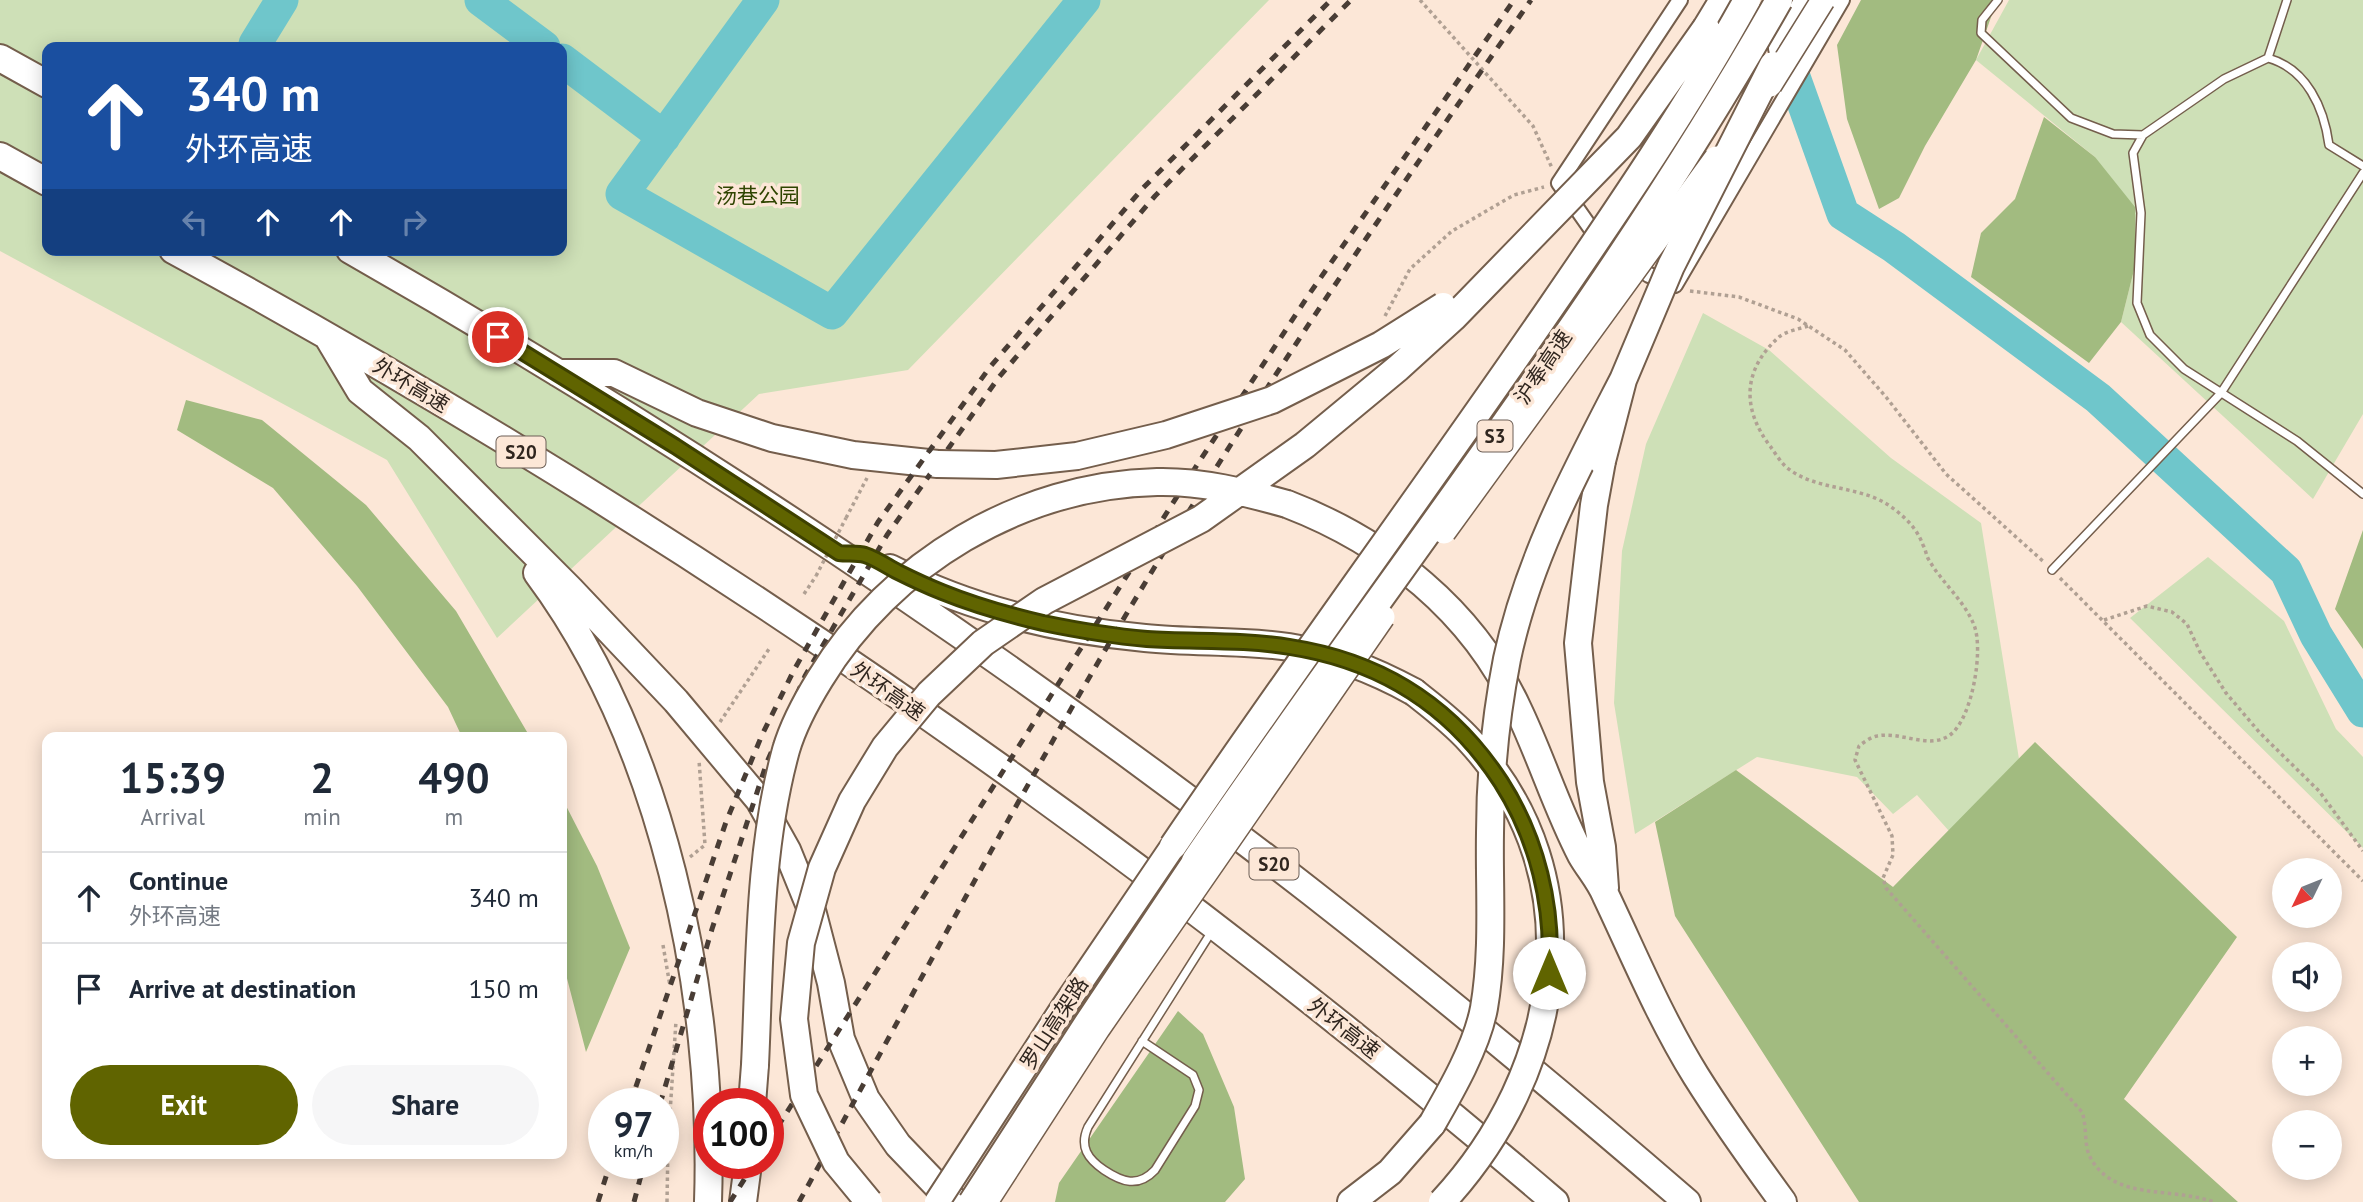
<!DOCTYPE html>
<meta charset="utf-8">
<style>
body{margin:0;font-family:"PT Sans","Noto Sans SC",sans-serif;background:#f6f6f7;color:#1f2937;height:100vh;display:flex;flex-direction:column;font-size:26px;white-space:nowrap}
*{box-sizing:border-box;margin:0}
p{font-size:23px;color:#747a83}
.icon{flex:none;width:38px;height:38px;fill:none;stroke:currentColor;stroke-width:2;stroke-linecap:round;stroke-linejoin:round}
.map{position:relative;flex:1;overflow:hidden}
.sheet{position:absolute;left:42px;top:732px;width:525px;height:427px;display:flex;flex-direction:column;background:#fff;border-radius:14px;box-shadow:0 4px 18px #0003}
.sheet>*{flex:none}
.banner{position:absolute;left:42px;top:42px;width:525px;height:214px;border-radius:14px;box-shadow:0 4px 18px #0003;background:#1a4fa0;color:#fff;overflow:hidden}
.needle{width:46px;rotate:227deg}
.controls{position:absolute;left:2272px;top:858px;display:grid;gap:14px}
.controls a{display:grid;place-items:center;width:70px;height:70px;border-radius:50%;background:#fff;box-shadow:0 4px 18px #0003;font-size:35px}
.speed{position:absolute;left:588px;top:1088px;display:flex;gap:14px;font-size:35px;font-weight:700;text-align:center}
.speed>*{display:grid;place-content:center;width:91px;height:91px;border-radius:50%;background:#fff;box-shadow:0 4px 18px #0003;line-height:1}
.speed small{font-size:18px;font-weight:400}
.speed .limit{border:10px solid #d22;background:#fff;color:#111}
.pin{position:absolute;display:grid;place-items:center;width:60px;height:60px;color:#fff;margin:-30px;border:4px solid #fff;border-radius:50%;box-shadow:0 2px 7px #0007}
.me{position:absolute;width:77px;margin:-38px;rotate:0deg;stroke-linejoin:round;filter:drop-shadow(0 0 5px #0008)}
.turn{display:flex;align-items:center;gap:24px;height:147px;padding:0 28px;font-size:32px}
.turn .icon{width:91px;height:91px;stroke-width:2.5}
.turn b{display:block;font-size:49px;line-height:60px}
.lanes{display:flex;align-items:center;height:66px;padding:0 28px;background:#0003;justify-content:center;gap:35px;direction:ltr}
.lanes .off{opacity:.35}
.eta{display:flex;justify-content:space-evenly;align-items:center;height:119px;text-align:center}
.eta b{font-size:42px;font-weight:700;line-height:49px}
.button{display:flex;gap:14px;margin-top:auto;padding:14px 28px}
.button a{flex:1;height:80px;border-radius:42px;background:#606400;color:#fff;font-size:28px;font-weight:700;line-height:80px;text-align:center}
.button a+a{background:#f6f6f7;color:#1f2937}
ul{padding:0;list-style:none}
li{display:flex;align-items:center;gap:21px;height:91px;padding:0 28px;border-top:2px solid #e0e1e3}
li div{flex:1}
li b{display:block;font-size:26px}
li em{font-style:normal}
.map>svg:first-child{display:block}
.green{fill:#cee0b7;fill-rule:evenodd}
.forest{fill:#a2bb80}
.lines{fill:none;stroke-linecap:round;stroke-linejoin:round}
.river{stroke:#6fc6cb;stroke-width:33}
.service-casing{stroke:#745e4c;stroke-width:10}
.minor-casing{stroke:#745e4c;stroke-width:18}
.motorway-casing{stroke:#745e4c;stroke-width:30}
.path{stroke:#b0a093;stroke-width:3.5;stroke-dasharray:3.5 3.5;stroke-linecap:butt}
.service{stroke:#fff;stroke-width:7}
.minor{stroke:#fff;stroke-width:14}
.motorway{stroke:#fff;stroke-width:26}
.rail{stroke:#493d35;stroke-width:5;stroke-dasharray:9 9;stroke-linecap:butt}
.primary-bridge-casing{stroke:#745e4c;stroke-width:26;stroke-linecap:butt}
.trunk-bridge-casing{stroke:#745e4c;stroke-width:28;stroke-linecap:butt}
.motorway-bridge-casing{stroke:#745e4c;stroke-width:30;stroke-linecap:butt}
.path-bridge{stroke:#b0a093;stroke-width:3.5;stroke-dasharray:3.5 3.5;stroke-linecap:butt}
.primary-bridge{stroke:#fff;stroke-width:23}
.trunk-bridge{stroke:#fff;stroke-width:24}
.motorway-bridge{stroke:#fff;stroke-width:26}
.route-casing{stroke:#3e4100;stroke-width:18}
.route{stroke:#606400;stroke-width:12}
.labels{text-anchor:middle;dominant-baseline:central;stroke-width:7;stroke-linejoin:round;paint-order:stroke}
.shield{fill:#fce7d7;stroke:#6c5f56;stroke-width:2}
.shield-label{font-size:19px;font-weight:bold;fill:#2f251e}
.park-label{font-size:21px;fill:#2f4400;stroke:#fce7d7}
.street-label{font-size:21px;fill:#2f251e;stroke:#fce7d7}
</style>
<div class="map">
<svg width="2363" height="1202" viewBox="0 0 2363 1202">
<rect width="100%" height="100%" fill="#fce7d7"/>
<path class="green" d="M 0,0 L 1269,0 L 908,370 L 759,394 L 497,638 L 387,460 L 0,251 ZM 47,47 L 562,47 L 562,250 L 47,250 Z
M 2009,0 L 2363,0 L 2363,414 L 2313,499 L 2121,322 L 2135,266 L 2095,157 L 1976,60 Z
M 1703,313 L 1769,350 L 1891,458 L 1981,523 L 2019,759 L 1949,831 L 1917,795 L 1893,814 L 1857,777 L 1757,757 L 1635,834 L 1614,703 L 1622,551 L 1646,444 Z
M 2208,557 L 2284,621 L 2336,729 L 2363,757 L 2363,848 L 2130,618 Z"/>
<path class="forest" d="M 1861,0 L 1997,0 L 1976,60 L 1925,146 L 1899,198 L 1879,209 L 1847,119 L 1837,45 Z
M 2044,117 L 2095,157 L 2135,207 L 2135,266 L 2121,322 L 2089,363 L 1971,277 L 1981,233 L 2015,199 Z
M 186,400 L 262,420 L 366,505 L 456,611 L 530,737 L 462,737 L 448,707 L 357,586 L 273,488 L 177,430 Z
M 2363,530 L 2363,649 L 2335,609 Z
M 2035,742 L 2237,937 L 2124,1099 L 2238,1202 L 1859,1202 L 1675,916 L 1655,822 L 1736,770 L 1893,887 Z
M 562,798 L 597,866 L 630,948 L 586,1052 L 562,959 Z
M 1178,1011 L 1203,1034 L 1234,1107 L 1245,1179 L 1225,1202 L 1055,1202 L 1059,1183 Z"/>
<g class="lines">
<path class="river" d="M 481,0 L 544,47
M 763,0 L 622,194 L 832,313 L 1084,0
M 255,44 L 282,0
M 1787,46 L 1789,63 L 1843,214 L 1894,247 L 2098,398 L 2286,571 L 2316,635 L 2363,711
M 562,60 L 664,137"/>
<g class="service-casing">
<path id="service" d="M 1998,0 L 1982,20 L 1981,33 L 2071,118 L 2113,134 L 2143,135
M 2268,58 L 2287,0
M 2363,166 L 2329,145 C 2324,108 2307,69 2268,58 L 2224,79 L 2143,135 L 2133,153 L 2141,213 L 2137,303 L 2150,335 L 2184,369 L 2297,441 L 2363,494
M 2052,570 L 2221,393 L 2363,173
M 1142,1041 L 1193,1075 L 1199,1090 L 1195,1106 L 1155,1170 C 1138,1188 1122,1182 1104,1170 C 1088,1159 1079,1147 1088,1127 L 1212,931"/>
</g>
<g class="minor-casing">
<path id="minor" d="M 1601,243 L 1559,183 L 1680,0
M 1632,264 L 1649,275 L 1675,285 L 1842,0"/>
</g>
<g class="motorway-casing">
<path id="motorway" d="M 1706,28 L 1723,0
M 1782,48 L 1808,0
M 0,58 L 47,84
M 0,156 L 47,182
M 173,250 C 665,517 1130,838 1555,1202
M 350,250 C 685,441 1006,656 1311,892 C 1439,992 1564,1096 1687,1202
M 329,339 L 360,391 L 419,438 L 570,589 L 676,701 L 759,800 L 787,850 L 813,914 L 831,983 L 841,1039 L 866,1099 L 898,1145 L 944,1193 L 956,1202
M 558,373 L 614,373 L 697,413 L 772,438 L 853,455 L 938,464
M 1602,461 L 1594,505 L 1578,643 L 1590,782 L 1602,847 L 1605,888
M 1287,504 C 1386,542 1473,611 1518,709 C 1541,757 1557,809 1581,855 C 1589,869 1600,881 1606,896 C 1635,957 1660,1018 1696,1076 C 1723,1119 1753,1161 1783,1202
M 890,568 C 969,609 1057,630 1145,638 C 1193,643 1242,640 1289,647 C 1334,654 1374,670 1414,692
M 537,573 C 663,742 715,994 708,1202
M 752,1104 L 755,1065
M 743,1202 L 748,1164
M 1351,1202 L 1390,1172 L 1432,1124"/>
</g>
<path class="path" d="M 1420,0 L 1533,126 L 1552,168
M 1690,291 L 1739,297 L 1798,319 L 1845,350 L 1886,397 L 1946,474 L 2045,563
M 1385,316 L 1410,269 L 1452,231 L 1514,195 L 1544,187
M 1808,326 C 1799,329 1786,331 1779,337 C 1742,370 1742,409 1770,446 C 1776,454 1782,465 1790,470 C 1821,492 1864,485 1894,509 C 1907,519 1917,529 1923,545 C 1926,550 1926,556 1929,560 C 1942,583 1964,600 1974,625 C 1984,650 1972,719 1950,735 C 1929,750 1901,731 1877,736 C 1871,737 1864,742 1859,746 L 1855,760 L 1892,836 L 1893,855 L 1883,878 L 1886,888 L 2082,1112 C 2087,1126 2084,1142 2089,1155 C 2112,1202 2169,1186 2214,1202
M 846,518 L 867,478
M 2060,578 L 2363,881
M 804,594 L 816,576
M 2104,620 L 2147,606 L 2172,612 L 2187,624 L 2200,652 L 2226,693 L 2260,733 L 2319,791 L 2363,851
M 720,722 L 769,649
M 690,857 L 705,845 L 699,760
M 663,945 L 670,986
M 667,1202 L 668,1144 L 676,1021"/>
<use href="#service" class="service"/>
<use href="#minor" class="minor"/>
<use href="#motorway" class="motorway"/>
<path class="rail" d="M 630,1104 L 726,822 L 762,735 L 794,670 L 878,522 L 990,367 L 1143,188 L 1331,0
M 660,1104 L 712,929 L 767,762 L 805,676 L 887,535 L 999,377 L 1155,196 L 1351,0
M 768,1142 L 1197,465 L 1310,293 L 1514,0
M 598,1202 L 610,1164
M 634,1202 L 644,1164
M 730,1202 L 754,1164
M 799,1202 C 908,1004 1014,803 1130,608 C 1254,400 1391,199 1531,0"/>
<g class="primary-bridge-casing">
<path id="primary-bridge" d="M 1770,85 L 1823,0
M 1444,532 L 1716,158
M 986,1202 L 1098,1029 L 1383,617"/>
</g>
<g class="trunk-bridge-casing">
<path id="trunk-bridge" d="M 937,1202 L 1063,1008 L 1173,846
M 971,1202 L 1086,1024 L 1195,861"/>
</g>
<g class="motorway-bridge-casing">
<path id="motorway-bridge" d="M 1602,461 L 1623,380 L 1671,266 L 1773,65
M 938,464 L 996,465 L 1077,456 L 1166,435 L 1272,400 L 1381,345 L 1443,306
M 1414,692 C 1433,707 1453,722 1470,741 C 1597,879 1562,1073 1442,1202
M 1173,846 C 1297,663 1428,486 1553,304 C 1621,205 1689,105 1747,0
M 1195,861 C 1390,575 1608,302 1779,0
M 755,1065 C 760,961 758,852 786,750 C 793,726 807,700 820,679 C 890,563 1021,485 1157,482 C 1202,481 1244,492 1287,504
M 1432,1124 C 1451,1091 1477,1046 1484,1008 C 1494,950 1489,891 1490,833 C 1490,775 1496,715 1507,659 C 1528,559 1577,469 1623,380
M 869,1202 L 836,1162 L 804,1095 L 794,1019 L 801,943 L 822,868 L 852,801 L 885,747 L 929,694 L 983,643 L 1044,601 L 1201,519 L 1305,445 L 1398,368 L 1453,318 L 1629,137 L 1706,28"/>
</g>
<path class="path-bridge" d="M 816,576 L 846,518"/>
<use href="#primary-bridge" class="primary-bridge"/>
<use href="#trunk-bridge" class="trunk-bridge"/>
<use href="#motorway-bridge" class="motorway-bridge"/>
</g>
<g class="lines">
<g class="route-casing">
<path id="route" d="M 498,337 L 675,446 L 839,553 C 847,554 858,553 865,555 C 877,559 888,567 898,572 C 912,579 927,586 942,592 C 974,605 1009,615 1043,623 C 1077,630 1112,636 1147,639 C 1194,642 1243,639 1290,647 C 1380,661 1451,705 1501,782 C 1537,838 1554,907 1549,973"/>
</g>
<use href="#route" class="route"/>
</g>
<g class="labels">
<g class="shield">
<rect x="1477.5" y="420.5" width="35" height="31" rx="5"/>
<rect x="496.5" y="436.5" width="49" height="31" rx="5"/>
<rect x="1249.5" y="848.5" width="49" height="31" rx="5"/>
</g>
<g class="shield-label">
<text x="1495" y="436">S3</text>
<text x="521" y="452">S20</text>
<text x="1274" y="864">S20</text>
</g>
<g class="park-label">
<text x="758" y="195">汤巷公园</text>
</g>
<g class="street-label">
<text transform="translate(1543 367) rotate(-56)">沪奉高速</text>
<text transform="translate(411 385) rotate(31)">外环高速</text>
<text transform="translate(888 691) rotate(35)">外环高速</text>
<text transform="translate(1054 1023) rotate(-57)">罗山高架路</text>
<text transform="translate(1344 1028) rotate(38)">外环高速</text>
</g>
</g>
</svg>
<div class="controls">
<a><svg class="needle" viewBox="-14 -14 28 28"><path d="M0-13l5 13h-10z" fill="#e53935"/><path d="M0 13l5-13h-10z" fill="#747a83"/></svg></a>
<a><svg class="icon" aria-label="sound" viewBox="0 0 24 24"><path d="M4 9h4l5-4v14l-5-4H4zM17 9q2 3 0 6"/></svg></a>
<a>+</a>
<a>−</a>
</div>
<div class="speed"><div>97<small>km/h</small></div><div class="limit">100</div></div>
<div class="pin" style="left:498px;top:337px;background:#d93025"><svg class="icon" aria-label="arrive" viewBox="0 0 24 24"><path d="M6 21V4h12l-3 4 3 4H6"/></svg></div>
<svg class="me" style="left:1549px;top:973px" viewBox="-20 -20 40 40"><circle r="19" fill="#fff"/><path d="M0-13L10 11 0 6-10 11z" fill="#606400"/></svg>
<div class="banner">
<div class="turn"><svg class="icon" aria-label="ahead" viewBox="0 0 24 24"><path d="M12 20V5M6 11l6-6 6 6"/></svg><div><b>340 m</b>外环高速</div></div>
<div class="lanes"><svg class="icon off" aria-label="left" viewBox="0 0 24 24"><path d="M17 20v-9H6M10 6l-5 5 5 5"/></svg><svg class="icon" aria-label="ahead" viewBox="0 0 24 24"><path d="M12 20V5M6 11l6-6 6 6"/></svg><svg class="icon" aria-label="ahead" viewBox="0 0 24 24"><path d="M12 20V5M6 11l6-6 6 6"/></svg><svg class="icon off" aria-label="right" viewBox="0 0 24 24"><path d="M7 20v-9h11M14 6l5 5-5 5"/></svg></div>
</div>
<section class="sheet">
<div class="eta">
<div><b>15:39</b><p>Arrival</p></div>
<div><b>2</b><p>min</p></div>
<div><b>490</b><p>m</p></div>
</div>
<ul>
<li><svg class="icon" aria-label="ahead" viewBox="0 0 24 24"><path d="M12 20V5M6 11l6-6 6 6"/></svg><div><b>Continue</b><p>外环高速</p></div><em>340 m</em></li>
<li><svg class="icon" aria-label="arrive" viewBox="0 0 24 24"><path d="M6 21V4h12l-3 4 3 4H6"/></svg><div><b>Arrive at destination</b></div><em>150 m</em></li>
</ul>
<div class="button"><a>Exit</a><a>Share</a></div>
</section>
</div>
